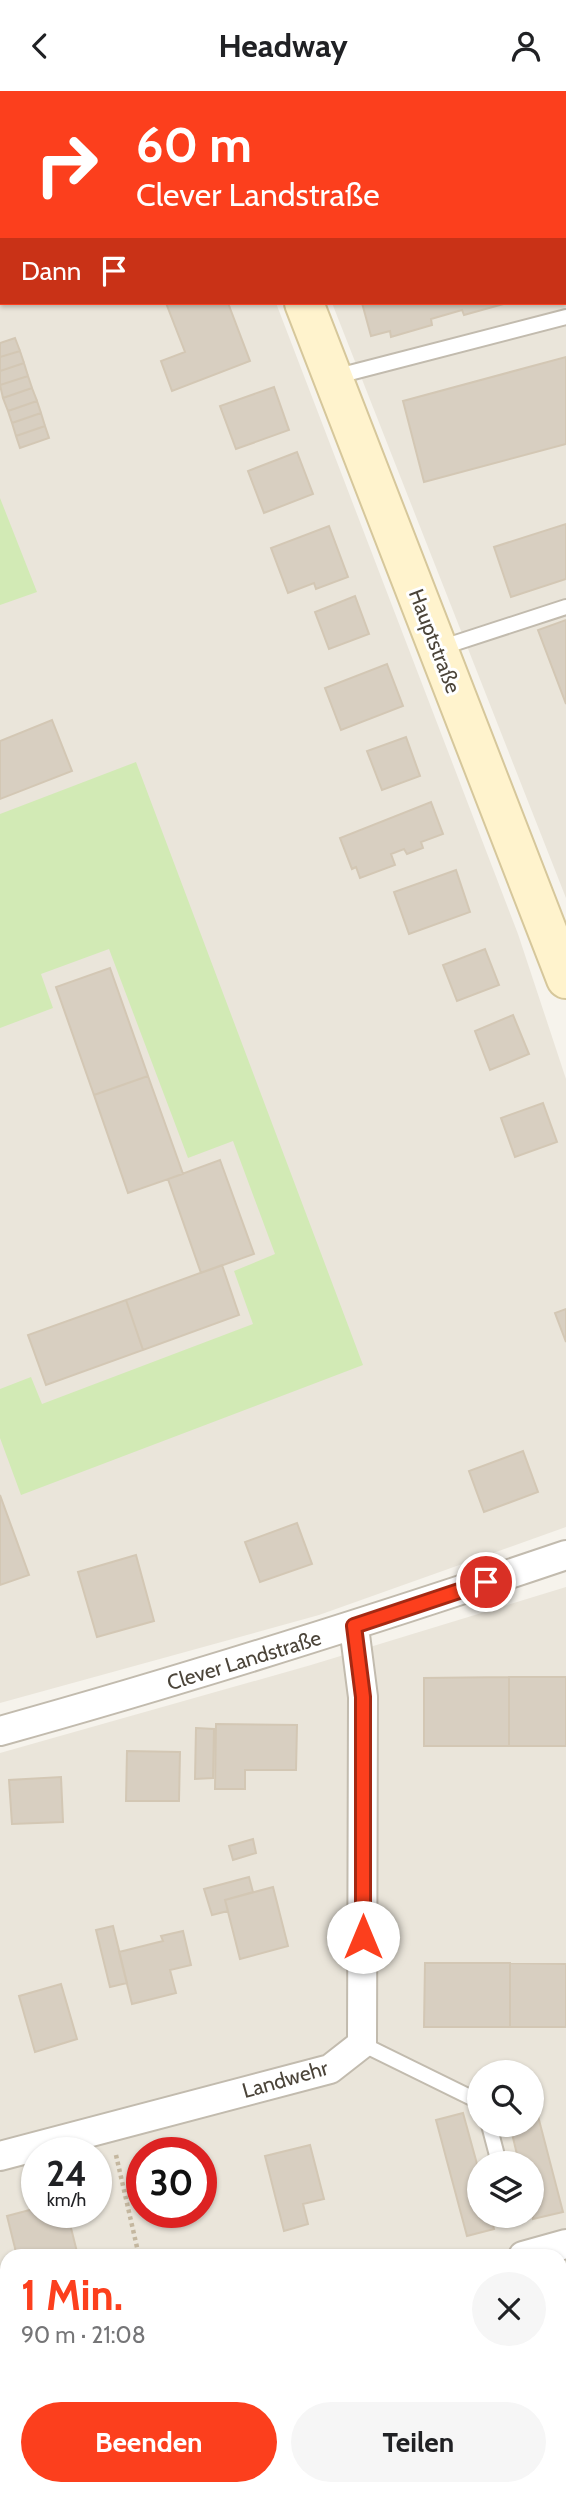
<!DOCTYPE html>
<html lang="de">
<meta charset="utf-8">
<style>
body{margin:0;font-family:Cabin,sans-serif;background:#f6f6f6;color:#202124;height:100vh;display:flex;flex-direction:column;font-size:26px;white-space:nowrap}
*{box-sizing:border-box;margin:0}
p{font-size:23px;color:#757577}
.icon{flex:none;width:38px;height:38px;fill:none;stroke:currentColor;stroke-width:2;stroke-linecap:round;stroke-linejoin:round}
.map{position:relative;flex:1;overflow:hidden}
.panel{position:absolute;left:0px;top:2158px;width:567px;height:247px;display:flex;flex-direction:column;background:#fff;border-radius:21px 21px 0 0;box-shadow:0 2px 5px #0004}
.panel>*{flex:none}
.top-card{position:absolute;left:0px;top:0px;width:567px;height:214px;box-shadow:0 2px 5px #0004;background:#fc3f1d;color:#fff;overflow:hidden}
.tools{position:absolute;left:467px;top:1969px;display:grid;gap:14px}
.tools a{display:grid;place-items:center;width:77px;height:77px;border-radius:50%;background:#fff;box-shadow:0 2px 5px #0004;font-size:35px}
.speed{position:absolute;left:21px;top:2046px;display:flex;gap:14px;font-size:35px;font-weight:700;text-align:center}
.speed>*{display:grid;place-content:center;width:91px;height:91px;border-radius:50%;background:#fff;box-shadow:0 2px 5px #0004;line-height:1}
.speed small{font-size:18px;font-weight:400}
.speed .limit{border:10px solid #d22;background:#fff;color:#111}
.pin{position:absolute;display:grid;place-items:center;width:60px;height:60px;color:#fff;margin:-30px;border:4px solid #fff;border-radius:50%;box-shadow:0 2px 7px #0007}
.me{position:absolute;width:77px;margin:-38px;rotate:0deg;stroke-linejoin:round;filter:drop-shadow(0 0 5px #0008)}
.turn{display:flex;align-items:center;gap:24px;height:147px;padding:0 21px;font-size:32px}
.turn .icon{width:91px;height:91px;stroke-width:2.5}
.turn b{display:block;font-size:49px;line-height:60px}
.then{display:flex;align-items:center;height:66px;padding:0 21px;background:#0003;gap:14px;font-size:26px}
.round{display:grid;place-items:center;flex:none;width:74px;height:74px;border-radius:37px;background:#f6f6f6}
.summary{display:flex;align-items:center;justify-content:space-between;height:119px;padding:0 21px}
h1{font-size:42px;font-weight:800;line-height:52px;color:#fc3f1d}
.button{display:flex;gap:14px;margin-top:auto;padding:14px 21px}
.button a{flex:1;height:80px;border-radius:42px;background:#fc3f1d;color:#fff;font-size:28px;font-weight:800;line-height:80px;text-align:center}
.button a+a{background:#f6f6f6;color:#202124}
header{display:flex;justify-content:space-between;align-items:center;height:91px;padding:0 21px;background:#fff;font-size:32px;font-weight:800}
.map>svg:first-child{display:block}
.residential{fill:#eae5da;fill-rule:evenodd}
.green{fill:#d2eab5}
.building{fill:#d8cfc1;stroke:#d3c7b4;stroke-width:2}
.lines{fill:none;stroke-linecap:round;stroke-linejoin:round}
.lane-casing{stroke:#c2bbae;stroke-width:18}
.street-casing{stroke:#c2bbae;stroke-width:32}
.secondary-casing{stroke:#d6c79b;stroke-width:42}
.path{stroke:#c4b79f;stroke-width:4.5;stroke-dasharray:3.5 3.5;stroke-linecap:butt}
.lane{stroke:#fff;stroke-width:14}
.street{stroke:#fff;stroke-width:28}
.secondary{stroke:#fff3cd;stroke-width:38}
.route-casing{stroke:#a42913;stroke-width:18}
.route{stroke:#fc3f1d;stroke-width:12}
.labels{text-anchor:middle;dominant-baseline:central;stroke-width:6;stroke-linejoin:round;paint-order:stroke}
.street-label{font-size:21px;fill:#4b4439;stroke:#fff}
</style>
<header><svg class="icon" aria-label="back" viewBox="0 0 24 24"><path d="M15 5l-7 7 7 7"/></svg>Headway<svg class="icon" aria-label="person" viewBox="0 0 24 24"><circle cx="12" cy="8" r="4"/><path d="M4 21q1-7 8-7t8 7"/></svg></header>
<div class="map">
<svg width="566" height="2403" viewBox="0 0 566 2403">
<rect width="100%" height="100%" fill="#f6f3ec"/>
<path class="residential" d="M 0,0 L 195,0 L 195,2 L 2,2 L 2,212 L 276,212 L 518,843 L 566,988 L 566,1436 L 319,1524 L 0,1612 Z
M 249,0 L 566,0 L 566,807 L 332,212 L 565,212 L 565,2 Z
M 566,1496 L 566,2403 L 0,2403 L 0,1662 L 311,1574 ZM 480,1981 L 532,1981 L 532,2034 L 480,2034 ZM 37,2062 L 96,2062 L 96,2121 L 37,2121 ZM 142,2062 L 201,2062 L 201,2121 L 142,2121 ZM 480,2072 L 532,2072 L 532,2124 L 480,2124 ZM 7,2165 L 560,2165 L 560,2398 L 7,2398 Z"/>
<path class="green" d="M 0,407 L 37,501 L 0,514 Z
M 136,671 L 363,1274 L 21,1404 L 0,1347 L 0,1298 L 31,1286 L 42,1313 L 253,1233 L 234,1180 L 275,1163 L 233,1050 L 188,1067 L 109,858 L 41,883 L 53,917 L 0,937 L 0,723 Z
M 192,2398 L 271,2398 L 272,2403 L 194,2403 Z"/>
<path class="building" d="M 0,0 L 113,0 L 114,2 L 2,2 L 2,40 Z
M 113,0 L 165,0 L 166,2 L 114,2 Z
M 374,0 L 553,0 L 553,2 L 367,2 Z
M 2,48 L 2,121 L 0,122 L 0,49 Z
M 565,122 L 566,122 L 565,189 Z
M 166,212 L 228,212 L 250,270 L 172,300 L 161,270 L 185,261 Z
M 362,212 L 507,212 L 464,224 L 462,219 L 431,228 L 432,234 L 391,246 L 390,240 L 371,245 Z
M 15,247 L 20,260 L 0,266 L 0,252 Z
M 20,260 L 24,272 L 0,280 L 0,266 Z
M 566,266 L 566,353 L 424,391 L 403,310 Z
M 24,272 L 28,285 L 0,294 L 0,280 Z
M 28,285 L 32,297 L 3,307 L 0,294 Z
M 274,296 L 289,339 L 236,358 L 220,315 Z
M 32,297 L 37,310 L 8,320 L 3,307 Z
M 37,310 L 41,322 L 12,332 L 8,320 Z
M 41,322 L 45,335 L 16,345 L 12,332 Z
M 45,335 L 49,347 L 20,357 L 16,345 Z
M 297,361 L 313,403 L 264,422 L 248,380 Z
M 566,433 L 566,488 L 511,506 L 494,456 Z
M 329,435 L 348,486 L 316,498 L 314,492 L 288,502 L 271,457 Z
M 355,505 L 369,543 L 329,558 L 315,521 Z
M 566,529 L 566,613 L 538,539 Z
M 387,573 L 403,615 L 341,639 L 325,597 Z
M 52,629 L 72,680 L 0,708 L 0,650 Z
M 406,646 L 420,685 L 382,699 L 367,660 Z
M 431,711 L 443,743 L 421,751 L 423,757 L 407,763 L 404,758 L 391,763 L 395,774 L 360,787 L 356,776 L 352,778 L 340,747 Z
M 456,779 L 470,821 L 409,843 L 394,801 Z
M 485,858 L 499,894 L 457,910 L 443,874 Z
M 110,877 L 148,985 L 94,1004 L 56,896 Z
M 513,924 L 529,963 L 490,979 L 475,940 Z
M 148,985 L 183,1083 L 128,1102 L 94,1004 Z
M 543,1012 L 557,1051 L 515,1066 L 501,1027 Z
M 220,1069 L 254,1163 L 201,1182 L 168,1088 Z
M 222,1174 L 239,1224 L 143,1259 L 126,1209 Z
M 126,1209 L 143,1259 L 46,1294 L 28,1244 Z
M 566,1218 L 566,1251 L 555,1222 Z
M 523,1360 L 538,1401 L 484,1421 L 469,1380 Z
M 0,1404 L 29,1484 L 0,1494 Z
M 297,1432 L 312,1473 L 260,1491 L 245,1451 Z
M 136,1464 L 154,1530 L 97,1546 L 78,1481 Z
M 509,1586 L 566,1586 L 566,1655 L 509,1655 Z
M 509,1586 L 509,1655 L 424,1655 L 424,1587 Z
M 216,1633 L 297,1634 L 296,1679 L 245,1679 L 245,1698 L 215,1698 Z
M 196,1637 L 214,1638 L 213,1687 L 195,1688 Z
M 127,1660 L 180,1661 L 179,1710 L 126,1710 Z
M 61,1686 L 63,1731 L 12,1733 L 9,1689 Z
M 253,1748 L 256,1762 L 233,1769 L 229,1755 Z
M 249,1786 L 253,1801 L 225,1809 L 228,1820 L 212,1824 L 204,1798 Z
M 273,1796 L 288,1855 L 240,1868 L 225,1809 Z
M 113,1835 L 127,1892 L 110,1896 L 96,1839 Z
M 183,1840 L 191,1874 L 170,1879 L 176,1902 L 132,1913 L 119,1861 L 163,1850 L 161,1845 Z
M 425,1872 L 510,1872 L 510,1936 L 424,1936 Z
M 510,1872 L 566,1873 L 566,1936 L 510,1936 Z
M 61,1893 L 77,1948 L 35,1961 L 19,1905 Z
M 532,2002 L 563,2121 L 533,2128 L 532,2072 L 519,2072 L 510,2034 L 532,2034 Z
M 463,2022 L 480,2084 L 480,2124 L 490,2124 L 494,2138 L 467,2145 L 436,2029 Z
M 310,2054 L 324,2108 L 303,2113 L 308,2133 L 284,2140 L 265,2065 Z
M 37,2117 L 37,2121 L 67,2121 L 78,2165 L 17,2165 L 7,2125 Z
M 566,2207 L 566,2265 L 560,2267 L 560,2209 Z
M 7,2266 L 7,2286 L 2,2267 Z
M 5,2277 L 7,2311 L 0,2313 L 0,2279 Z
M 50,2398 L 62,2398 L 63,2403 L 39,2403 L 38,2401 Z
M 98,2398 L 115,2398 L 116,2403 L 99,2403 Z
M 144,2398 L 174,2398 L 175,2403 L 127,2403 Z
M 305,2398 L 373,2398 L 375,2403 L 306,2403 Z
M 474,2398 L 532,2398 L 534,2403 L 475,2403 Z"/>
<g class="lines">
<g class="lane-casing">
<path id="lane" d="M 334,286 L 566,226
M 440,557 L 566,516
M 362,1953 L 480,2011
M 489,2034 L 499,2072"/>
</g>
<g class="street-casing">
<path id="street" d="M 0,1640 C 191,1587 379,1527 566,1464
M 0,2065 L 330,1978 L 362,1953 L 363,1606 L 354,1536
M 523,2165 L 566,2153"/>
</g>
<g class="secondary-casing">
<path id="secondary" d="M 224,0 L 224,2
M 304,212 L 566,888"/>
</g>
<path class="path" d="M 565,0 L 566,3
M 331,2 L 338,0
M 565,106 L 566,106
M 116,2064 L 139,2165
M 238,2398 L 238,2403"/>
<use href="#lane" class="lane"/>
<use href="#street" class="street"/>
<use href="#secondary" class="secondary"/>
</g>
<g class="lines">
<g class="route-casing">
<path id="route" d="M 363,1846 L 363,1606 L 354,1535 L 486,1491"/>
</g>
<use href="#route" class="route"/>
</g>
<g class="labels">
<g class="street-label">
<text transform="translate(435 550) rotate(69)">Hauptstraße</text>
<text transform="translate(244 1569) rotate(-17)">Clever Landstraße</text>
<text transform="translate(285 1988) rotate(-16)">Landwehr</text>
</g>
</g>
</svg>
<div class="tools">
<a><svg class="icon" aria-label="search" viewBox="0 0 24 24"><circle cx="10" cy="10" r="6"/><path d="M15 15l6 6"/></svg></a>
<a><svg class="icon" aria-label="layers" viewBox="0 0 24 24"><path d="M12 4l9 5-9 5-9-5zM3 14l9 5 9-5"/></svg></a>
</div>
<div class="speed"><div>24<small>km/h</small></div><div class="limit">30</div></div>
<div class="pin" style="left:486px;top:1491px;background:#d93025"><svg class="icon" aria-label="arrive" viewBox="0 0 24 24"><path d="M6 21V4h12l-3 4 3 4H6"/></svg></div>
<svg class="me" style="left:363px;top:1846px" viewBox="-20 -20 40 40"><circle r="19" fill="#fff"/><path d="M0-13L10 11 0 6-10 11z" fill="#fc3f1d"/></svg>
<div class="top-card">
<div class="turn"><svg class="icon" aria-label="right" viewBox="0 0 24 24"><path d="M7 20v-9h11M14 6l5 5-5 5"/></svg><div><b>60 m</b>Clever Landstraße</div></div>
<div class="then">Dann<svg class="icon" aria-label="arrive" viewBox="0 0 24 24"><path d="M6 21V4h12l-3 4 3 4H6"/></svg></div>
</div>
<section class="panel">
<div class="summary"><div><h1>1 Min.</h1><p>90 m · 21:08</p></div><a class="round"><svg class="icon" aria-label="close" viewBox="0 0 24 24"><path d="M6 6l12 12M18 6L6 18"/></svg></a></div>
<div class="button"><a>Beenden</a><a>Teilen</a></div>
</section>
</div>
